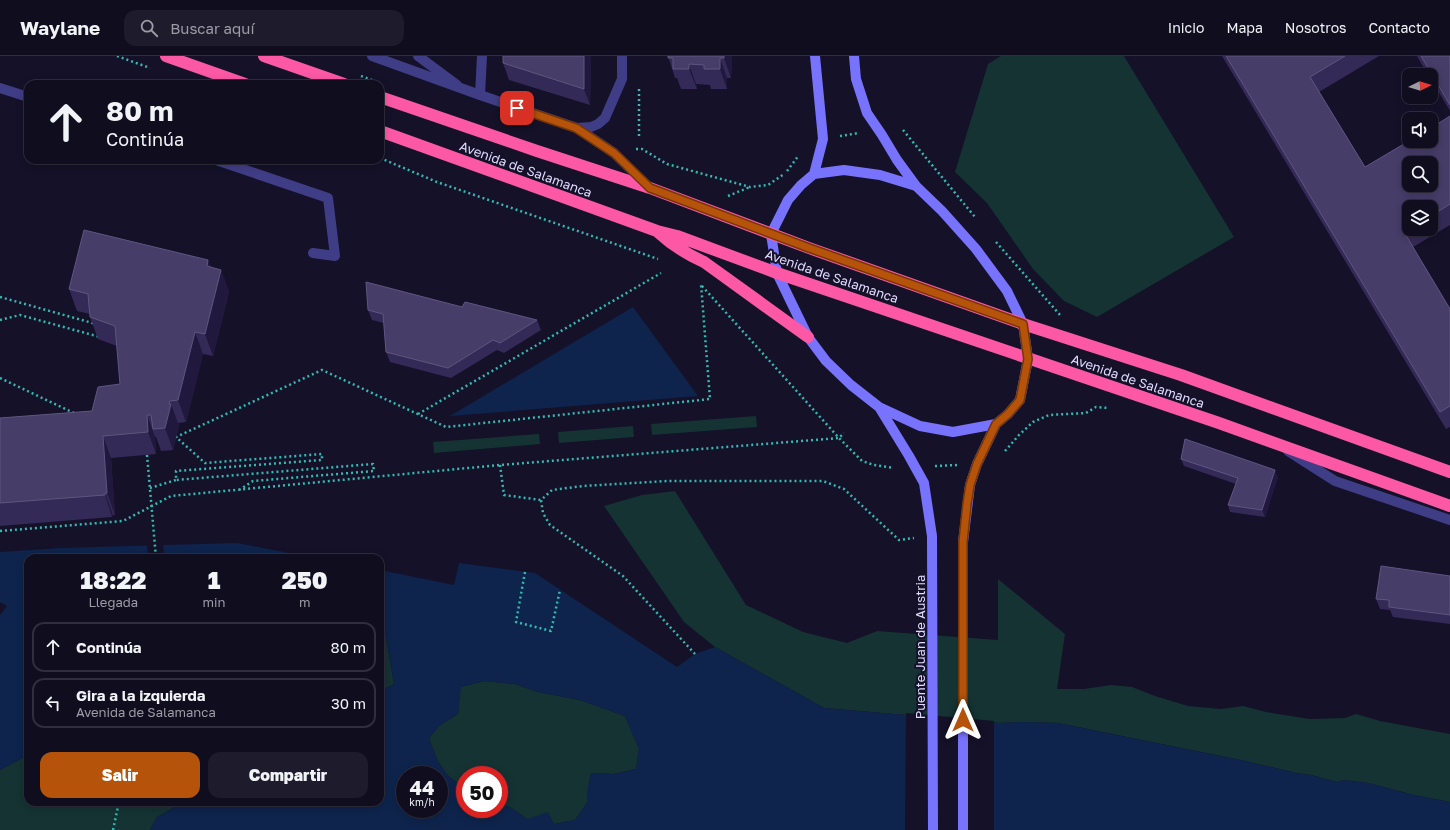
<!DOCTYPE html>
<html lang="es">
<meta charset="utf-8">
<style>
body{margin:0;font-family:"Golos Text",sans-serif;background:#1e1b2c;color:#f1f3f6;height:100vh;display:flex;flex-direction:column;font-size:15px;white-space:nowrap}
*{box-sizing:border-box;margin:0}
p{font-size:13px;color:#9c9ca4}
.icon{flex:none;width:22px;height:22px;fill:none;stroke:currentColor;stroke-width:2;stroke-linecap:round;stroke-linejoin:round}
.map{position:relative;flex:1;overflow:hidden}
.drawer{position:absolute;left:24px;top:498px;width:360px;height:252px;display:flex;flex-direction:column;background:#100d1f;border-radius:12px;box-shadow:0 2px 10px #0003,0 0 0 1px #302d3d}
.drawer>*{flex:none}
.guide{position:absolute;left:24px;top:24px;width:360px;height:84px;border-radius:12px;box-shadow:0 2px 10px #0003,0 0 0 1px #302d3d;background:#100d1f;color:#f1f3f6;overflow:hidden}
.needle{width:26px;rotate:85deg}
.controls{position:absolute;left:1402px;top:12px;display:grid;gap:8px}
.controls a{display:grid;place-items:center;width:36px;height:36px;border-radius:8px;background:#100d1f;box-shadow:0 2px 10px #0003,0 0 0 1px #302d3d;font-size:20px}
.speed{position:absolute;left:396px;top:710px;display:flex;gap:8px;font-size:20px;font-weight:700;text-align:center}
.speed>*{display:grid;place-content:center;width:52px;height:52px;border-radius:50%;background:#100d1f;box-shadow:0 2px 10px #0003,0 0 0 1px #302d3d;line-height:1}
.speed small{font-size:10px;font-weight:400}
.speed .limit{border:6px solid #d22;background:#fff;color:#111}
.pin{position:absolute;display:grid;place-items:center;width:34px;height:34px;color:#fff;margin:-17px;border-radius:8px;box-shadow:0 2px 6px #0006}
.me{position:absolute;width:44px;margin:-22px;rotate:0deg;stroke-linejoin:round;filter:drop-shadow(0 0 3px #0008)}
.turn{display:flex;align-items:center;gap:14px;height:84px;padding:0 16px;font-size:18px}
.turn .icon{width:52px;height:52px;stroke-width:2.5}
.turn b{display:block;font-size:28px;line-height:34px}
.eta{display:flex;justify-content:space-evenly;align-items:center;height:68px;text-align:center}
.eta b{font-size:24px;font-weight:800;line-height:28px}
.button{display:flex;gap:8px;margin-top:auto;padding:8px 16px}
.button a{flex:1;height:46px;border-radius:12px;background:#b45309;color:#fff;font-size:16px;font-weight:800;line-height:46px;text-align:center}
.button a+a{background:#1e1b2c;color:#f1f3f6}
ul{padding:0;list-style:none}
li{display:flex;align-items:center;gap:12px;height:50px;margin:0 8px 6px;padding:0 8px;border:2px solid #302d3d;border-radius:12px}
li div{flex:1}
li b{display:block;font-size:15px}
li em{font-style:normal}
header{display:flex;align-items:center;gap:24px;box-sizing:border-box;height:56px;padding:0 20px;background:#100d1f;border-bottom:1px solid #302d3d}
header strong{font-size:19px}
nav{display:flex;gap:22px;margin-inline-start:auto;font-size:14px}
.search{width:280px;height:36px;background:#1e1b2c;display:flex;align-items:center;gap:10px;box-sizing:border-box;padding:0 14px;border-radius:12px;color:#9c9ca4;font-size:15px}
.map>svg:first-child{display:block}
.green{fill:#143332}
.water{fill:#0e244c;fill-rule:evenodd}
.pier{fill:#151129}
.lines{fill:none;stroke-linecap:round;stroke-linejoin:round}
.path{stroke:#33bab2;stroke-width:2.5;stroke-dasharray:2 3;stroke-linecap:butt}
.lane{stroke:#403d87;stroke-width:10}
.street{stroke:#403d87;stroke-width:10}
.secondary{stroke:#7873fc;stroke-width:10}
.highway{stroke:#fc58a5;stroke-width:12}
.path-bridge{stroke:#33bab2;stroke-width:2.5;stroke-dasharray:2 3;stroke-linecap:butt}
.wall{fill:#342a57;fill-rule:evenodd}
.shaded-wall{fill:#20183d}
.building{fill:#463d69;stroke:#5e5680;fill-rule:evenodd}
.route-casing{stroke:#753606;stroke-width:10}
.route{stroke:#b45309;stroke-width:7}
.labels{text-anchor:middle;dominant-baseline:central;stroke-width:4;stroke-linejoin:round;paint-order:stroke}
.street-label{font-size:13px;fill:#dfdafe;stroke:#151129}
</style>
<header>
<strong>Waylane</strong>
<div class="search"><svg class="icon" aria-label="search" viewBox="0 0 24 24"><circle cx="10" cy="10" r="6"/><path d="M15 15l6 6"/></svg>Buscar aquí</div>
<nav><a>Inicio</a><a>Mapa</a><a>Nosotros</a><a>Contacto</a></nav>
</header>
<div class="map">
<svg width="1450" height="774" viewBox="0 0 1450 774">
<rect width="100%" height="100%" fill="#151129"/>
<path class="green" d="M 1001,0 L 1124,0 L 1234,181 L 1097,261 L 1064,245 L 1033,213 L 987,147 L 955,116 L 988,8 Z
M 756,360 L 757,371 L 652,379 L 651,368 Z
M 633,370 L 634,381 L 559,387 L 558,376 Z
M 539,378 L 540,388 L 434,397 L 433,386 Z
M 675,435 L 746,549 L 803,576 L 847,587 L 877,575 L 998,584 L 998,523 L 1065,578 L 1057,633 L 1084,633 L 1111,629 L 1132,631 L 1155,640 L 1188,650 L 1221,653 L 1243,650 L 1266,656 L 1310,663 L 1345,662 L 1356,658 L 1380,665 L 1450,678 L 1450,746 L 1414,739 L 1368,727 L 1344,724 L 1337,726 L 1311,719 L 1296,717 L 1250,706 L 1058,667 L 1022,666 L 999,667 L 824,652 L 715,591 L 684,566 L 604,450 L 642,439 Z
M 380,580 L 386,581 L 394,628 L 380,636 Z
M 484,625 L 515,628 L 538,636 L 580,644 L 625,660 L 639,693 L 636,713 L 613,718 L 591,717 L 588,732 L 587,747 L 575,764 L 554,768 L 527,763 L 510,751 L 499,749 L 499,719 L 465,719 L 465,732 C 442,719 437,705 429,682 L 440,669 L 458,658 L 460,631 Z
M 28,699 L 28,746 L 184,746 L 157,761 L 150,774 L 0,774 L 0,714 Z"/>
<path class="water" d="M 633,251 L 698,340 L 450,360 Z
M 237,487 L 315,502 L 28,502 L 28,699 L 0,714 L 0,559 L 7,550 L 0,546 L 0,496 L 60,492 Z
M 459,507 L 535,517 L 677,611 L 695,598 L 715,591 L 824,652 L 999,667 L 1022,666 L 1058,667 L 1250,706 L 1296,717 L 1311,719 L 1337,726 L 1344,724 L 1368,727 L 1414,739 L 1450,746 L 1450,774 L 150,774 L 157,761 L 184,746 L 380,746 L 380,636 L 394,628 L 386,581 L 380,580 L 380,514 L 454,529 ZM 484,625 L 515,628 L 538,636 L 580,644 L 625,660 L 639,693 L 636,713 L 613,718 L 591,717 L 588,732 L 587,747 L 575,764 L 554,768 L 548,756 L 527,763 L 510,751 L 499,749 L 499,753 L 465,753 L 465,732 C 442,719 437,705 429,682 L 440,669 L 458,658 L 461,631 ZM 405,719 L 439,719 L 439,753 L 405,753 Z"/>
<path class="pier" d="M 163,487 L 164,502 L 148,502 L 147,488 Z
M 906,657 L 994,665 L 994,774 L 905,774 Z"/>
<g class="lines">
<path class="path" d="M 117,0 L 150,12
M 361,20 L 372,24
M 903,74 L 975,161
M 639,80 L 639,32
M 840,80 L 859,77
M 636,93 L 642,93 L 667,108 L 750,131 L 768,129 L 784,118
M 380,102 L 437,126 L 658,203
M 787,115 L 799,99
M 728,140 L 750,131
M 996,186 L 1060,259
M 702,230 L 839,382 L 862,405 L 874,409 L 894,412
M 0,241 L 96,268
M 0,264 L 20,259 L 100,281
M 0,322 L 76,358
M 418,358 L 661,217
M 1005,395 L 1019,379 L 1033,366 L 1049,359 L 1086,357 L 1096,351 L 1109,352
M 500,409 L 504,439 L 541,444
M 935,410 L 958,409
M 150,432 L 176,424
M 239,434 L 253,425 L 374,415 L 373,408 L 176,424 L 176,415 L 322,404 L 322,398 L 205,407 L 176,381 L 322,314 L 446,371 L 710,343 L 701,228
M 0,475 L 123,465 L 171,440 L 500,409 L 839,382 L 844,377
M 525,516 L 516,566 L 551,575 L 560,534
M 695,598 L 623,520 L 550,469 L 543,457 L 541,444 L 552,434 L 583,430 L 667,425 L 823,425 L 844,433 L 899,484 L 914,482
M 113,774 L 119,746"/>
<path class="lane" d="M 418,0 L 457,29
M 0,32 L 28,41
M 216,104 L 328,142 L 335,200 L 313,197
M 1288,395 L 1335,425 L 1450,464"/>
<path class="street" d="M 372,0 L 480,39 L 577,72 L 614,97 L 649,131
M 480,39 L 482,0
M 577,72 L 591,71 L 598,68 L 605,62 L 622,23 L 622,0"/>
<path class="secondary" d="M 854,0 L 856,23 L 867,57 L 882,79 L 897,104 L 916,130
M 844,114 L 880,119 L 916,130 L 942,155 L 976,193 L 1007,235 L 1023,268 L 1028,303 L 1020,344 L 1008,358 L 996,368 L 953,376 L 920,370 L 879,351 L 851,329 L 826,305 L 808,281 L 777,217 L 771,178 L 788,144 L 801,129 L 814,118 Z
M 814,118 L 823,83 L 815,0
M 879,351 L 909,400 L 924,427 L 932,480 L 933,774
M 963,774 L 963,486 L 970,429 L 977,408 L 996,368"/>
<path class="highway" d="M 166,0 L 245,28
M 264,0 L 344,28
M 380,41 L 537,95 L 650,132 L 809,192 L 1023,268 L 1181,319 L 1450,416
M 380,75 L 657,175 L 677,180 L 777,217 L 1219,367 L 1450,450
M 658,176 C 672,189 686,198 704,206 L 808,281"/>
<path class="path-bridge" d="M 147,399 L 156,502"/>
</g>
<path class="wall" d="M 591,0 L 590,49 L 509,24 L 503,7 Z
M 668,0 L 732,0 L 731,22 L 727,22 L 727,33 L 711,33 L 710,29 L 696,28 L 697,33 L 681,33 L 677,22 L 675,22 Z
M 1222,0 L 1379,0 L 1319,36 L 1365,111 L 1450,60 L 1450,169 L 1413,191 L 1450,253 L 1450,371 L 1446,373 ZM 1431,151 L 1431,173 L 1409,173 Z
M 1417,0 L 1450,0 L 1450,55 L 1431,23 L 1431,19 L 1428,19 Z
M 208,204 L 211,211 L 221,214 L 229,236 L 213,300 L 203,298 L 186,366 L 178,367 L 179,370 L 173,394 L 161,395 L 156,381 L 155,381 L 156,398 L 111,402 L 115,459 L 113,459 L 112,461 L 0,470 L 0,362 L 92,355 L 120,328 L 117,290 L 98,283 L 90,261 L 90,258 L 77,255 L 69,233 Z
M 462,251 L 537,264 L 541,274 L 504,297 L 497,294 L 451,322 L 390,306 L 386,296 L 384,267 L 372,264 L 368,254 Z
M 1181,403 L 1278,421 L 1265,461 L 1230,456 L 1228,449 L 1236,428 L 1184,410 Z
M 1450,520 L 1450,568 L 1393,561 L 1390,554 L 1380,553 L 1376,543 Z"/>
<path class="shaded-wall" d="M 584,0 L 591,0 L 590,49 L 584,33 Z
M 724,0 L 732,0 L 731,22 L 724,2 Z
M 720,2 L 727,22 L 727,33 L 720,13 Z
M 689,8 L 696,28 L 697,33 L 689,13 Z
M 208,204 L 216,226 L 207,210 Z
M 221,214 L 229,236 L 213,300 L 205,278 Z
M 195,276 L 203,298 L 186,366 L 178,344 Z
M 170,345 L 179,370 L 173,394 L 165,372 Z
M 147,359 L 155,381 L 156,398 L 148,376 Z
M 103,380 L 111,402 L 115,459 L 107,437 Z
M 1275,414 L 1278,421 L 1265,461 L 1262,454 Z
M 105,437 L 113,459 L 112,461 L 105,439 Z"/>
<path class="building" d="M 503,0 L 584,0 L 584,33 L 503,7 Z
M 668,0 L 724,0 L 724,2 L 720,2 L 720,13 L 704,13 L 704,9 L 689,8 L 689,13 L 673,13 L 673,2 L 668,2 Z
M 1226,0 L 1345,0 L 1310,21 L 1365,111 L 1409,85 L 1431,85 L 1431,72 L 1450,60 L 1450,148 L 1431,160 L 1431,151 L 1409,151 L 1409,173 L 1404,176 L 1450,253 L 1450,350 L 1440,356 ZM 1409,107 L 1431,107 L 1431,129 L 1409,129 Z
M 1421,0 L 1450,0 L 1450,49 Z
M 84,174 L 208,204 L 207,210 L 221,214 L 205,278 L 195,276 L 178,344 L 170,345 L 169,348 L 171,348 L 165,372 L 153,373 L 151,359 L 147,359 L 148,376 L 103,380 L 107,437 L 105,437 L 105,439 L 0,447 L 0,362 L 92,355 L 98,331 L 120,328 L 115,270 L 90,261 L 88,238 L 69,233 Z
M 366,226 L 462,251 L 465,246 L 537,264 L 500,287 L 493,284 L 448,312 L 386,296 L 383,258 L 368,254 Z
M 1185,383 L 1275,414 L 1262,454 L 1228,449 L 1238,422 L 1181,403 Z
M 1381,510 L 1450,520 L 1450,559 L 1389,551 L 1389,544 L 1376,543 Z"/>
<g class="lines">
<g class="route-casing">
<path id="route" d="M 517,52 L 576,72 L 614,97 L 650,132 L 809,192 L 1023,268 L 1028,303 L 1020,344 L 1008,358 L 996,368 L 977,408 L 970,429 L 967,448 L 963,486 L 963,664"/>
</g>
<use href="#route" class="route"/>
</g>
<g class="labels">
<g class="street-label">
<text transform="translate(526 113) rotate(20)">Avenida de Salamanca</text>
<text transform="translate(832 220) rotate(19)">Avenida de Salamanca</text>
<text transform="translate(1138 325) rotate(19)">Avenida de Salamanca</text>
<text transform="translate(920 591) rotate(-90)">Puente Juan de Austria</text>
</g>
</g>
</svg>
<div class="controls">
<a><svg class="needle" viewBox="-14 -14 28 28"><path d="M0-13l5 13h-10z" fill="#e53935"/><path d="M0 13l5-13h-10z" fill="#9c9ca4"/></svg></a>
<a><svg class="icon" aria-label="sound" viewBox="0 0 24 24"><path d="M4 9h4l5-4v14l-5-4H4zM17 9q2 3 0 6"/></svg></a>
<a><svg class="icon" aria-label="search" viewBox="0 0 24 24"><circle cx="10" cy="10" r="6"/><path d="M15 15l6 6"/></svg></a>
<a><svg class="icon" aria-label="layers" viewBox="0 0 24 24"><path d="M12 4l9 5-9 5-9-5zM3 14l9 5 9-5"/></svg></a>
</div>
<div class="speed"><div>44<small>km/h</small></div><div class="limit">50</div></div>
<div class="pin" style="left:517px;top:52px;background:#d93025"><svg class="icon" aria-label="arrive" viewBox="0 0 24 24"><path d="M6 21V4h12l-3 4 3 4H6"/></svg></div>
<svg class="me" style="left:963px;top:664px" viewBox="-20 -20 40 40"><path d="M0-17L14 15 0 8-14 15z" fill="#b45309" stroke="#fff" stroke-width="4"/></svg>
<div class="guide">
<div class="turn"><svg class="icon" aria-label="ahead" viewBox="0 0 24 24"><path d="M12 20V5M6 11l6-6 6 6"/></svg><div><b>80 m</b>Continúa</div></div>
</div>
<section class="drawer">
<div class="eta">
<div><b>18:22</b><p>Llegada</p></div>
<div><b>1</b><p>min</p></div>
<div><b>250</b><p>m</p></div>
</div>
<ul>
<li><svg class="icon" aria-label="ahead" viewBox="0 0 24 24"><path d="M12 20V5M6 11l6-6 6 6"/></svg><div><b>Continúa</b></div><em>80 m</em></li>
<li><svg class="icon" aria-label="left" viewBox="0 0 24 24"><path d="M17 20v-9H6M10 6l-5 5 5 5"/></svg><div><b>Gira a la izquierda</b><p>Avenida de Salamanca</p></div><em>30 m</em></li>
</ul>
<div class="button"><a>Salir</a><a>Compartir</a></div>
</section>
</div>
